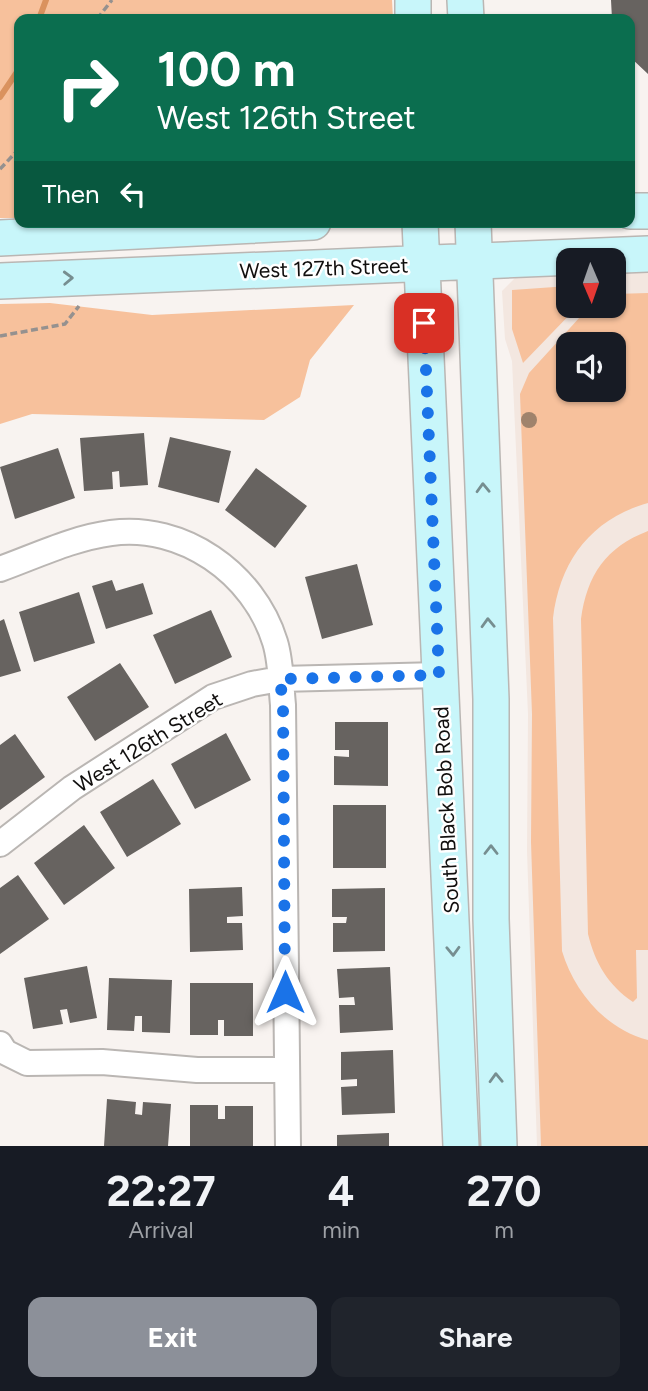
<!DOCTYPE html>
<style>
body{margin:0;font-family:Figtree,sans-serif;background:#20242c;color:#f1f3f6;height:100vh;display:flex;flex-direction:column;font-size:26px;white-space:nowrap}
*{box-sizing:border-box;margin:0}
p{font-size:23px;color:#9ea1a6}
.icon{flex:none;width:38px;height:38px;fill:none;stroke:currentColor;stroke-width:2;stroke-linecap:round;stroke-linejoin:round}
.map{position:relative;height:1146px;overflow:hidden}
.side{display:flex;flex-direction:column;background:#171b24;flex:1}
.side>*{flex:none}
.hud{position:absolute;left:14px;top:14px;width:621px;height:214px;border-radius:14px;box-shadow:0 2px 5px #0004;background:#0b6e4f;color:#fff;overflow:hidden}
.needle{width:46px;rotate:178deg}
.fabs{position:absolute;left:556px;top:248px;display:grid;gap:14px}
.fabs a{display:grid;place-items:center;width:70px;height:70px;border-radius:14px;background:#171b24;box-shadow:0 2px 5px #0004;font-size:35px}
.pin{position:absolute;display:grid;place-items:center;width:60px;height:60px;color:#fff;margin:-30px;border-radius:14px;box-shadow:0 4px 10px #0006}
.me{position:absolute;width:77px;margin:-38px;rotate:0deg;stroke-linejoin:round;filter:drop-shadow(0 0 5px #0008)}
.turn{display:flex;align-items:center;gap:24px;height:147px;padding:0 28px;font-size:32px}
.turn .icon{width:91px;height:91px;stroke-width:2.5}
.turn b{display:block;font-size:49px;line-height:60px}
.then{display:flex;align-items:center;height:66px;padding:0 28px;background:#0003;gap:14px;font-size:26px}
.eta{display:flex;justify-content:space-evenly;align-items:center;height:119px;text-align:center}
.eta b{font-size:42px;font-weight:700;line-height:49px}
.cta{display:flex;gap:14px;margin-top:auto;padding:14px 28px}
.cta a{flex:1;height:80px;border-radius:14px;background:#8c9099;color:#fff;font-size:28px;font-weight:700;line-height:80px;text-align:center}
.cta a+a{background:#20242c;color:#f1f3f6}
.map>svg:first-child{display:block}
.built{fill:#f3e7e0;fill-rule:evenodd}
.green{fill:#f7c19c;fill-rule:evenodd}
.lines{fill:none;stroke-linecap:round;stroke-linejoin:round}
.stream{stroke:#da925e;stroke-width:6}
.building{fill:#676360}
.street-casing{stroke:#bab6b3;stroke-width:28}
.secondary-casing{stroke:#bab6b3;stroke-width:38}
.path{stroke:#95918f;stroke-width:3.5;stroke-dasharray:7 3.5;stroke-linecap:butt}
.street{stroke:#fff;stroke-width:24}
.secondary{stroke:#c8f6fa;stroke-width:35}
.tree{fill:#9f836c}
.oneway{stroke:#768e90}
.route{stroke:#1a73e8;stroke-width:12;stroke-dasharray:0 21.6}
.labels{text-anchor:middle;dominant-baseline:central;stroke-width:5;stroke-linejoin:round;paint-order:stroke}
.street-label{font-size:21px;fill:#110f0e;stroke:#fff}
</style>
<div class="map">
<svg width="648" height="1146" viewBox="0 0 648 1146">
<rect width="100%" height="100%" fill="#f8f3f0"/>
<path class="built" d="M 648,271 L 648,1146 L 537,1146 L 527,851 L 528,714 L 512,361 L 505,339 L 502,291 L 516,277 L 569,275 L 569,306 L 614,306 L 614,273 ZM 569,345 L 614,345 L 614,390 L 569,390 Z"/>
<path class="green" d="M 0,0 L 392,0 L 393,19 L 19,19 L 19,218 L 0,218 Z
M 569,286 L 569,306 L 578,306 L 523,363 L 512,329 L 512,290 Z
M 648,293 L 648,503 C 591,519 560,561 553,618 L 562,951 C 574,991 605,1029 648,1040 L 648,1146 L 541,1146 L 531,842 L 532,714 L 520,394 L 529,373 L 590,306 L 614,306 L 614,294 ZM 569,345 L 614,345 L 614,390 L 569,390 Z
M 50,303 L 152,315 L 354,305 L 310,360 L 300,397 L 264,420 L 32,414 L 0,424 L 0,304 Z
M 648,531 L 648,950 L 636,950 L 637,998 L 633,1002 C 608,985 595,963 588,934 L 581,619 C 587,575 606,547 648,531 Z"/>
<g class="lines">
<path class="stream" d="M 39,19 L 46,0
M 0,97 L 19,69"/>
</g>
<path class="building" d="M 611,0 L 648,0 L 648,74 L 630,57 L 630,19 L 612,19 Z
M 144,433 L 148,485 L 120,487 L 119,471 L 112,472 L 113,489 L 84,491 L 80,438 Z
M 170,437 L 231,451 L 219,503 L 158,487 Z
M 58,448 L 75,498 L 15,519 L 0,467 Z
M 256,468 L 307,506 L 275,548 L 225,510 Z
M 357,564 L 373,625 L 322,639 L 305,577 Z
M 112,580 L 116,591 L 143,583 L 153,614 L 106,629 L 92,586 Z
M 79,592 L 95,643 L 34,662 L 19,612 Z
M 211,610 L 232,657 L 175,684 L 153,635 Z
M 4,619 L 21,671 L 0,677 L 0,621 Z
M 120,663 L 149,707 L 95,741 L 67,697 Z
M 335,722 L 388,722 L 388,786 L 334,785 L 334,756 L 349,757 L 349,750 L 335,750 Z
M 226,733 L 251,780 L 195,809 L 171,764 Z
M 15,734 L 45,777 L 0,810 L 0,745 Z
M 153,779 L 181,824 L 127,857 L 100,812 Z
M 333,805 L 386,805 L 386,868 L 333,868 Z
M 84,825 L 115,868 L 64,905 L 34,863 Z
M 18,875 L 49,919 L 0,954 L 0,888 Z
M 242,887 L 243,916 L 227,917 L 227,923 L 242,923 L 243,950 L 190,952 L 189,889 Z
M 385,888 L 385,951 L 333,952 L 333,923 L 346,923 L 347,917 L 332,917 L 332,889 Z
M 87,966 L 97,1018 L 70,1023 L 67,1009 L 60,1010 L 63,1024 L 33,1029 L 24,978 Z
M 390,967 L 393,1030 L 340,1033 L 339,1005 L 355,1005 L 354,997 L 339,998 L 337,969 Z
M 109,978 L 172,980 L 170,1033 L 142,1032 L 142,1016 L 135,1016 L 134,1031 L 107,1030 Z
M 190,983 L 253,983 L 253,1036 L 224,1036 L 224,1020 L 218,1020 L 218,1035 L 190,1035 Z
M 393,1050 L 395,1113 L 342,1115 L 341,1087 L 357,1086 L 357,1079 L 341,1080 L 341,1052 Z
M 107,1099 L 136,1102 L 135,1114 L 142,1115 L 143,1102 L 171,1104 L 168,1146 L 104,1146 Z
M 190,1105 L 218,1105 L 218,1119 L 225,1119 L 225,1106 L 253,1106 L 253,1146 L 190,1146 Z
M 389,1133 L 389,1146 L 337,1146 L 337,1135 Z"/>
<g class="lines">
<g class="street-casing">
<path id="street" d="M 0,569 C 36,556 73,538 111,533 C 182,523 254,573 275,642 C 281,661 281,685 283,705 L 288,1146
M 0,844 L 72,788 L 213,697 L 252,684 L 280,679 L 439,675
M 0,1044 L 5,1052 L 27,1063 L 102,1062 L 197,1070 L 286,1070"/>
</g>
<g class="secondary-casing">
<path id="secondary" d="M 413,0 L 413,19
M 465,0 L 466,19
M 630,211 L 648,211
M 420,222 L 461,1146
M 473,222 L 491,699 L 491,919 L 499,1146
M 0,238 L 313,222
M 0,281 L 648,254"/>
</g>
<path class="path" d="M 97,19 L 112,0
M 0,169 L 19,149
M 0,336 L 65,324 L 79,306"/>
<use href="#street" class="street"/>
<use href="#secondary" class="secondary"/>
</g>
<circle class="tree" cx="529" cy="420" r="8"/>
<defs><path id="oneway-chevron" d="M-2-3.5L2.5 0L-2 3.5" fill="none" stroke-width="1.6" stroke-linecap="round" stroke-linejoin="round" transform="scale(1.75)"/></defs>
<g class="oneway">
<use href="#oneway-chevron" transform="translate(68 278) rotate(-2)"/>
<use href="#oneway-chevron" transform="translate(483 488) rotate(-92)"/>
<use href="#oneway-chevron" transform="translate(488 623) rotate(-92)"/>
<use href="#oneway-chevron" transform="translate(491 850) rotate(-90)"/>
<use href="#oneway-chevron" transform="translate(453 951) rotate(88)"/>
<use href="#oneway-chevron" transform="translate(496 1078) rotate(-92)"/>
</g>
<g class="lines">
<path class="route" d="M 285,992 L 283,705 L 280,679 L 439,675 L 424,323"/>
</g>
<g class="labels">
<g class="street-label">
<text transform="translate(324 268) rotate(-2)">West 127th Street</text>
<text transform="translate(148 742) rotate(-32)">West 126th Street</text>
<text transform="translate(446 810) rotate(-93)">South Black Bob Road</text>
</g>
</g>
</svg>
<div class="fabs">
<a><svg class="needle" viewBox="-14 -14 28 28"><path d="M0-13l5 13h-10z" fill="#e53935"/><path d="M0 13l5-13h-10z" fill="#9ea1a6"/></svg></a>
<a><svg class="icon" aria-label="sound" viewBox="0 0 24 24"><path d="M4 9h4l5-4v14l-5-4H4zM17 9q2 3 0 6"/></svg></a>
</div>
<div class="pin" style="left:424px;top:323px;background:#d93025"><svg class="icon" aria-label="arrive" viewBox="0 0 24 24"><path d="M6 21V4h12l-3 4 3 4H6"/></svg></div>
<svg class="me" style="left:285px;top:992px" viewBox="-20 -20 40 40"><path d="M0-17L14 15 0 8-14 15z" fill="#1a73e8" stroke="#fff" stroke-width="4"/></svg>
<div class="hud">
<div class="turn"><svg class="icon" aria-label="right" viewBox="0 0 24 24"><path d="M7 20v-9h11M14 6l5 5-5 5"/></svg><div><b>100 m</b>West 126th Street</div></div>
<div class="then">Then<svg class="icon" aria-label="left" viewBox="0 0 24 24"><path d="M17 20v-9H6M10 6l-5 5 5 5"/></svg></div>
</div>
</div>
<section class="side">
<div class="eta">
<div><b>22:27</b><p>Arrival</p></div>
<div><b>4</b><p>min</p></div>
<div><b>270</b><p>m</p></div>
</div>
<div class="cta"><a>Exit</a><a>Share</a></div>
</section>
